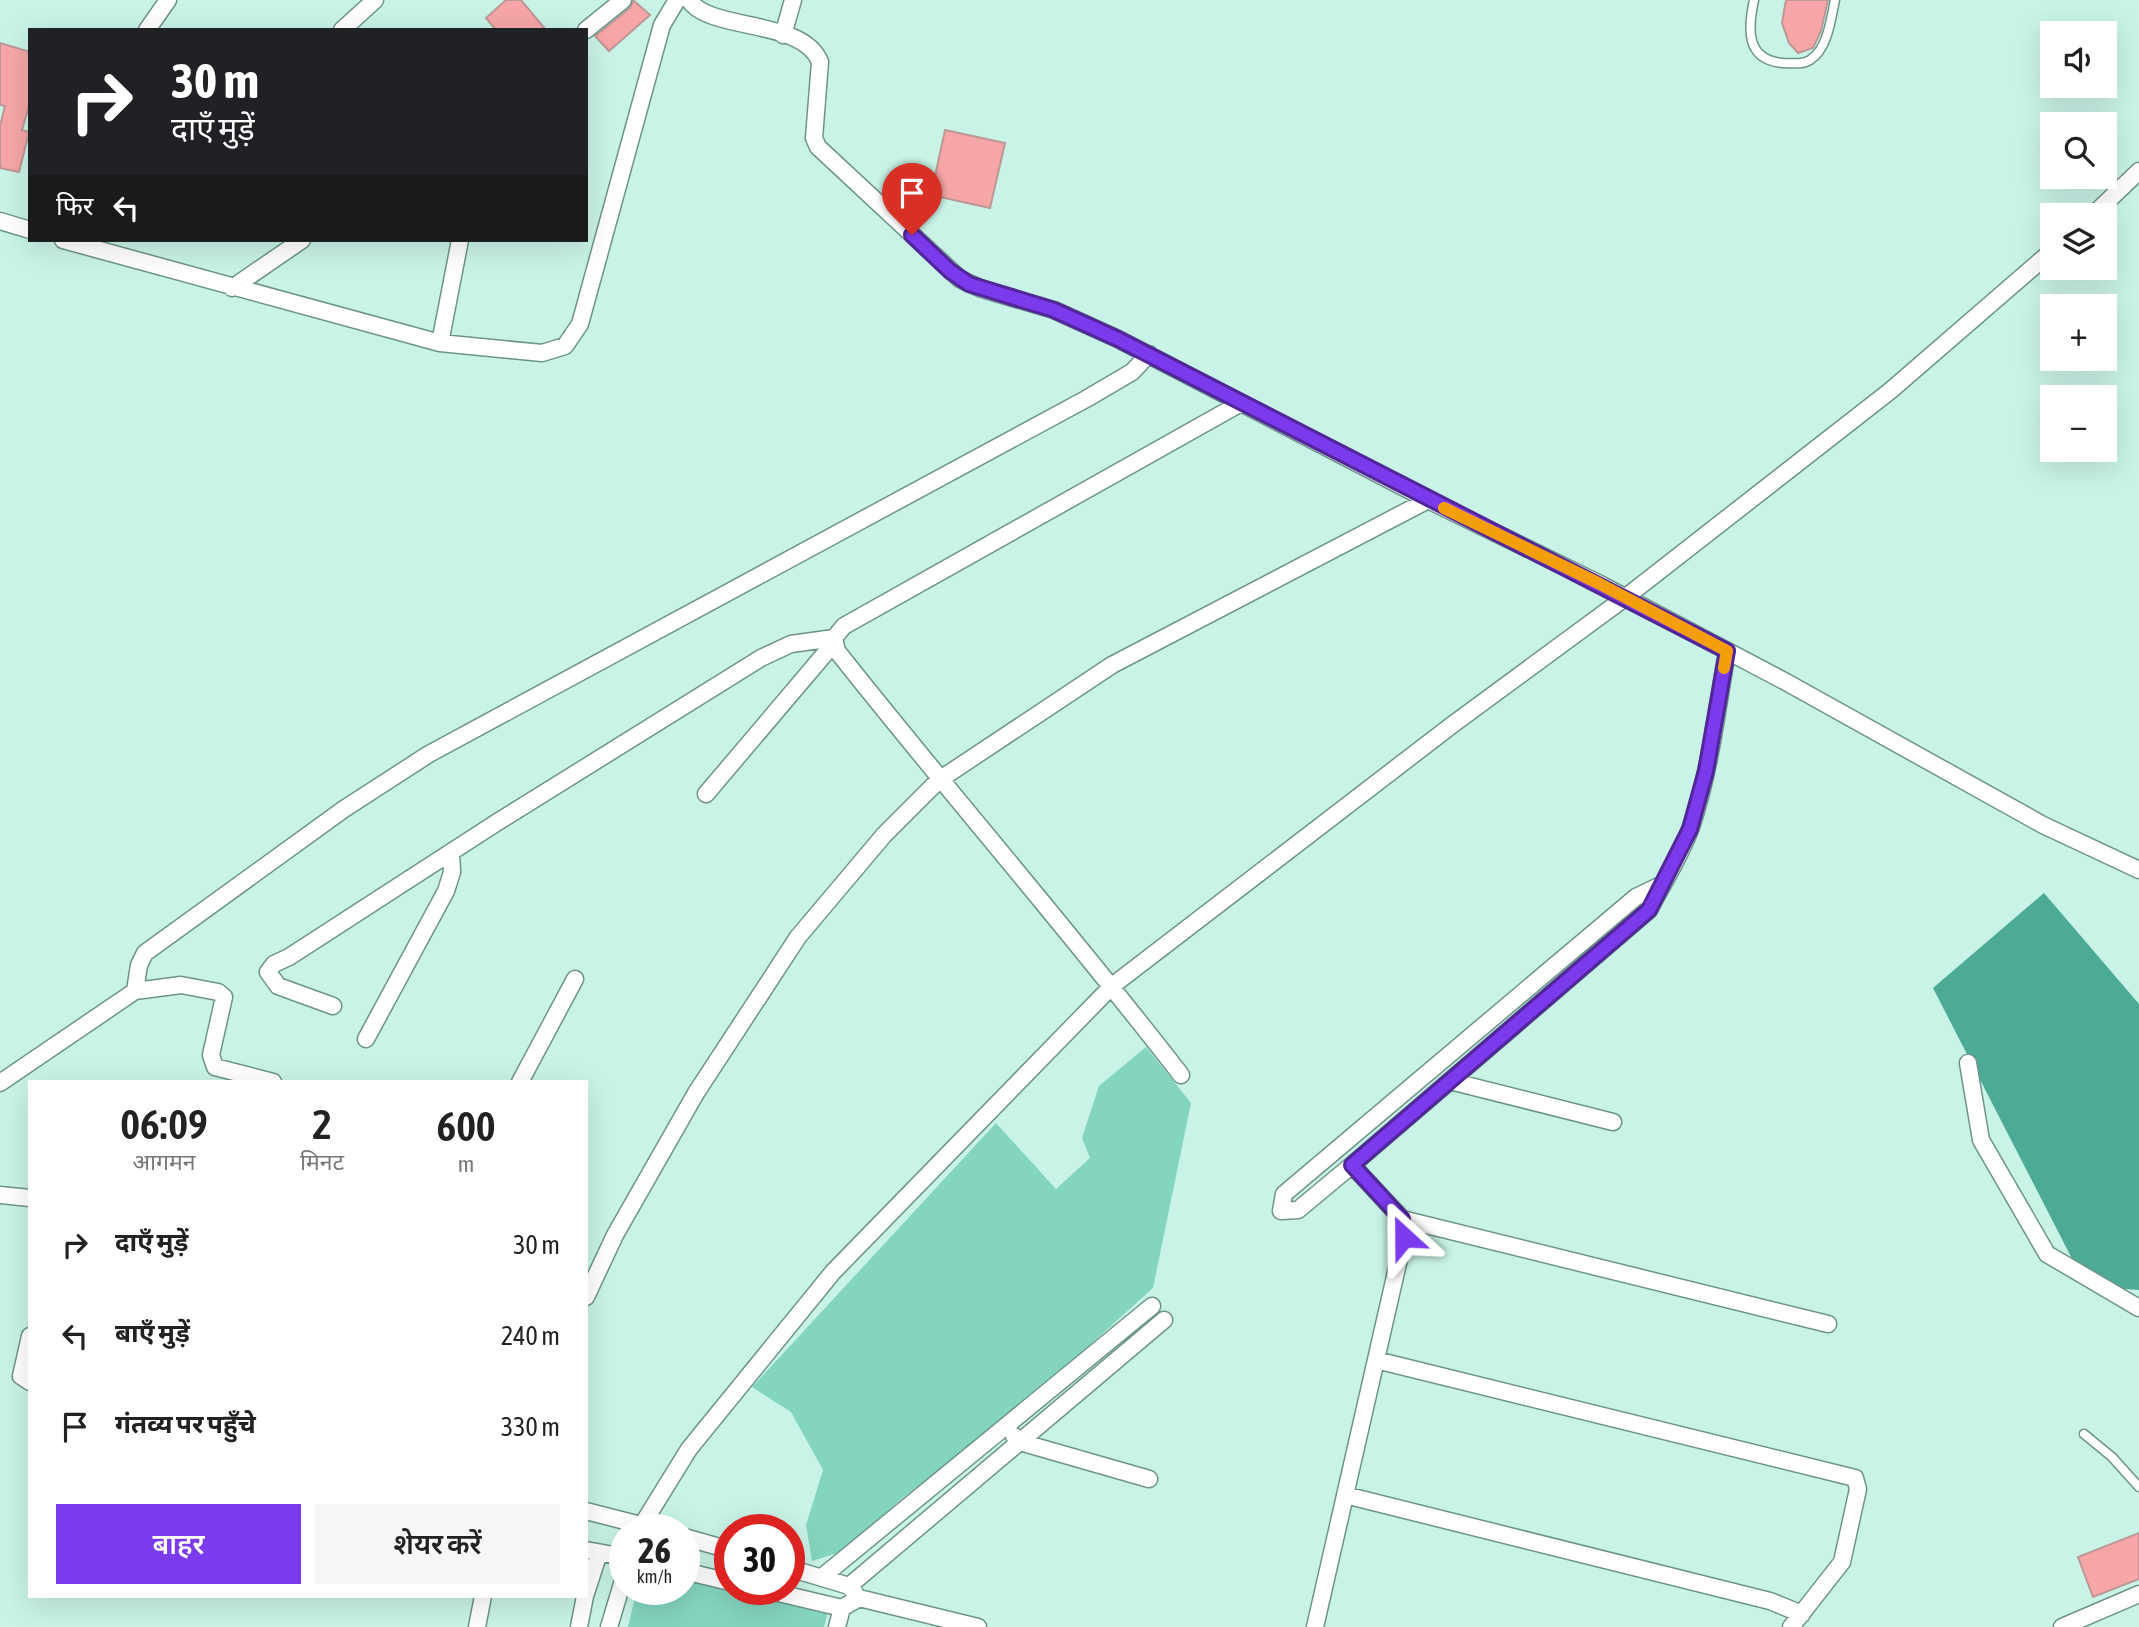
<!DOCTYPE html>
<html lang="hi">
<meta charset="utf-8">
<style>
body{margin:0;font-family:"Asap Condensed","Noto Sans Devanagari",sans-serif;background:#f6f6f6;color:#222;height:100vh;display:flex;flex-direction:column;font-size:26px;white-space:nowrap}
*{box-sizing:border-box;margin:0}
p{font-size:23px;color:#767676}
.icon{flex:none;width:38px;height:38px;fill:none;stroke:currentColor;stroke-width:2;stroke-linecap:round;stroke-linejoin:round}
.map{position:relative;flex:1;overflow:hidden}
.sheet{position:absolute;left:28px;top:1080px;width:560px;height:518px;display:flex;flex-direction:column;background:#fff;border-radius:0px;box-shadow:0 7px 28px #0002}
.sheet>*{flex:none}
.top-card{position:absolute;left:28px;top:28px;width:560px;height:214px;border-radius:0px;box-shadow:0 7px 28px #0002;background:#202124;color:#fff;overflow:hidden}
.fabs{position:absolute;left:2040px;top:21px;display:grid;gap:14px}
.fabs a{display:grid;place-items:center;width:77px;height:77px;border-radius:0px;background:#fff;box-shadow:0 7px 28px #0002;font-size:35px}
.speed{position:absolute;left:609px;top:1514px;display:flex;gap:14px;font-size:35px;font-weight:700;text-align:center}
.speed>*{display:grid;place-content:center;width:91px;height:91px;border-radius:50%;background:#fff;box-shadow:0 7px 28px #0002;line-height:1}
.speed small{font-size:18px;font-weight:400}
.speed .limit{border:10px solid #d22;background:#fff;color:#111}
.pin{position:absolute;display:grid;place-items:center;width:60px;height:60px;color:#fff;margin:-72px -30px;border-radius:50% 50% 50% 0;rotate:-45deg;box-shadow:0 0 7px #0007}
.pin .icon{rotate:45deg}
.me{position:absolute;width:77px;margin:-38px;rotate:336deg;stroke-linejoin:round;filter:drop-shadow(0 0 5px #0008)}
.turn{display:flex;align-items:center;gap:24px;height:147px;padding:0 28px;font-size:32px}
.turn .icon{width:91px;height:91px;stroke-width:2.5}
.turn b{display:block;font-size:49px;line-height:60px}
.then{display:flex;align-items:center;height:66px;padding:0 28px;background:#0003;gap:14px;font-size:26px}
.eta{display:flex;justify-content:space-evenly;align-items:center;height:119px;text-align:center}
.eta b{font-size:42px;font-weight:600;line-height:49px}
.action{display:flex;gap:14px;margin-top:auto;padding:14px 28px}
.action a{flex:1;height:80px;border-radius:0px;background:#7c3aed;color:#fff;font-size:28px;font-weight:600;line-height:80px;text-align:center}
.action a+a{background:#f6f6f6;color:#222}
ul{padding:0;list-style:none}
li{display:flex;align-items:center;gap:21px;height:91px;padding:0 28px}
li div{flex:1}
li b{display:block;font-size:26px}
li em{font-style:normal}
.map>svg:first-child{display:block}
.green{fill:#84d5c0}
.water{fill:#4daa95}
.building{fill:#f6a6a6;stroke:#bd9796;stroke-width:2}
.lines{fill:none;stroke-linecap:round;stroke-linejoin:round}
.lane-casing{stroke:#6d9489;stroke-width:11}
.street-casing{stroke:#6d9489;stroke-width:19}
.lane{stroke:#fff;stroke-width:8}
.street{stroke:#fff;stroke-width:16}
.route-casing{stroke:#51269a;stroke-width:18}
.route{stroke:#7c3aed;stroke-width:12}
.slow{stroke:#f59e0b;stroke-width:12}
</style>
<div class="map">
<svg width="2139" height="1627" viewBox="0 0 2139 1627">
<rect width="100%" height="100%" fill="#c9f3e7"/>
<path class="green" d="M 1146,1047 L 1191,1103 L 1153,1288 L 1019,1409 L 901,1499 L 841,1552 L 812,1561 L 806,1525 L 823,1470 L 791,1412 L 752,1387 L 996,1123 L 1056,1189 L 1090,1158 L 1082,1138 L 1099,1086 Z
M 684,1569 L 730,1589 L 767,1589 L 830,1604 L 824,1627 L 628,1627 L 637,1589 L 684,1589 Z"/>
<path class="water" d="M 2044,893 L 2139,1004 L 2139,1290 L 2086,1286 L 1933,988 Z"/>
<path class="building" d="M 506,0 L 521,0 L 546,30 L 496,30 L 486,18 Z
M 633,0 L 650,15 L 609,51 L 595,36 L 630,8 Z
M 1786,0 L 1828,0 L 1821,31 L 1813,48 L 1798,53 L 1789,43 L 1782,23 Z
M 0,43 L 30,52 L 30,102 L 22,130 L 29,132 L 19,172 L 0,168 L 0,126 L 5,106 L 0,105 Z
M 945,130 L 1005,143 L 990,208 L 931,195 Z
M 2139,1533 L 2139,1579 L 2093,1597 L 2078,1557 Z"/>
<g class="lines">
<g class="lane-casing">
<path id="lane" d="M 1754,0 C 1748,28 1745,60 1783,63 C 1791,63 1803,65 1810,60 C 1828,49 1831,18 1835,0
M 2084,1434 L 2112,1457 L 2139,1487"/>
</g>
<g class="street-casing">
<path id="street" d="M 689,0 C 710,32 803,18 820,62 L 814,138 L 818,147 L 960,279 L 982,289 L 1054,310 L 1118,339 L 1428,500 L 1598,583 L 1786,682 L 2043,825 L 2139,870
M 147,30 L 168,0
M 342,30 L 375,0
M 586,30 L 623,0
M 783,35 L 793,0
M 2093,215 L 2139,171
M 0,221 L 30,230
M 63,240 L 440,343 L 542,353 L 565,346 L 580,324 L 662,25 L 677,0
M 232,288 L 302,240
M 440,343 L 460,240
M 706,794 L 834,643
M 1663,884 L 1636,897 L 1284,1194 L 1281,1211 L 1298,1210 L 1352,1165 L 1649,910 C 1663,883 1681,855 1691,827 C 1710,771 1717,709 1727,651
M 135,991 L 139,965 L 145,953 L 344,809 L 429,754 L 1086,399 L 1132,372 L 1149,354
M 333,1006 L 278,986 L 268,972 L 274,964 L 289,957 L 496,823 L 761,658 L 791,644 L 834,638
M 366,1039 L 446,891 L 452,872 L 451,852
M 1968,1063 L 1981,1140 L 2047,1254 L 2139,1308
M 1181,1075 C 1070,931 950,794 837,651 L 834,638 L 844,626 L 1241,403
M 1450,1081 L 1613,1122
M 520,1082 L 575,979
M 0,1083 L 135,991 L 181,985 L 218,992 L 224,997 L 211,1055 L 215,1067 L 273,1082
M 0,1195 L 30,1198
M 1402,1219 L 1828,1324
M 586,1297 L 615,1235 L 696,1093 L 798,937 L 884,835 L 939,780 L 1112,665 L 1428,500
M 30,1336 L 21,1376 L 30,1382
M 1376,1360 L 1855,1478 L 1858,1489 L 1842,1562 L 1791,1627
M 1014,1436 L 1020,1442 L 1149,1479
M 1345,1495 L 1770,1601 L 1802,1614
M 586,1511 L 660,1530
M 639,1530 L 689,1449 L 833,1272 L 1112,986 L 1452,725 L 1626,597 L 1890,391 L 2053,250
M 684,1537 L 730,1550
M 586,1550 L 625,1557
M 789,1568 L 849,1586 L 855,1593
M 684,1571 L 730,1582
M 822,1577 L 1152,1306
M 849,1586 L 1164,1320
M 762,1589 L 842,1608 L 859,1598 L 978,1627
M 586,1593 L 599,1553
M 477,1627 L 483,1596
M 579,1627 L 585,1596
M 609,1627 L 625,1574
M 837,1627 L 842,1608
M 1315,1627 L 1404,1237 L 1402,1219 L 1352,1165
M 2062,1627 L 2139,1594"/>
</g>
<use href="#lane" class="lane"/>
<use href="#street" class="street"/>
</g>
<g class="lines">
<g class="route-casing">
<path id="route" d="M 912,235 L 950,271 L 969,284 L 1054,310 L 1118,339 L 1727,651 L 1706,771 L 1690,829 L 1649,910 L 1352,1165 L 1402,1219 L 1404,1237"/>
</g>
<use href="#route" class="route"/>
<path class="slow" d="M 1444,508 L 1598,583 L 1727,651 L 1724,668"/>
</g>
</svg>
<div class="fabs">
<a><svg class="icon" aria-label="sound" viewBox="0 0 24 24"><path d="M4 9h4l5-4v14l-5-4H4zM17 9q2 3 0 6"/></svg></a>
<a><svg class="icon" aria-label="search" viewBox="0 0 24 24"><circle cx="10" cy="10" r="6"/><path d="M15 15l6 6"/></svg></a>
<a><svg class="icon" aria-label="layers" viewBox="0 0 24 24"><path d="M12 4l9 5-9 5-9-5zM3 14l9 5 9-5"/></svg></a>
<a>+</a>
<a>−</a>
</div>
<div class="speed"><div>26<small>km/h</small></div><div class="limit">30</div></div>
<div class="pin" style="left:912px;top:235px;background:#d93025"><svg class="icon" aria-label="arrive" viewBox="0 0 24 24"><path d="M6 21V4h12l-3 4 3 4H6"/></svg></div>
<svg class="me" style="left:1404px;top:1237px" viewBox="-20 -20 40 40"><path d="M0-17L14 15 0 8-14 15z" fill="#7c3aed" stroke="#fff" stroke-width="4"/></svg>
<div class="top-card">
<div class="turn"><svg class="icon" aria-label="right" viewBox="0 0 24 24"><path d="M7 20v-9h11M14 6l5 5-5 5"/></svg><div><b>30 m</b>दाएँ मुड़ें</div></div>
<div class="then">फिर<svg class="icon" aria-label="left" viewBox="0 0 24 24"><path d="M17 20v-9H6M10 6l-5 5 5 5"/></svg></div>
</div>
<section class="sheet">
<div class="eta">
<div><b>06:09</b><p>आगमन</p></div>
<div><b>2</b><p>मिनट</p></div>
<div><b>600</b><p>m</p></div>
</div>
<ul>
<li><svg class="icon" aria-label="right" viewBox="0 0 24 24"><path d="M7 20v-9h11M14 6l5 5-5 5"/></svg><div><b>दाएँ मुड़ें</b></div><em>30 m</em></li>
<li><svg class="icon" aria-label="left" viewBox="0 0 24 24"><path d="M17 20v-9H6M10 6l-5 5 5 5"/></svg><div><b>बाएँ मुड़ें</b></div><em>240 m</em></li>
<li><svg class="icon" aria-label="arrive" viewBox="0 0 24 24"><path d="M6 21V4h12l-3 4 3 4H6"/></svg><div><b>गंतव्य पर पहुँचे</b></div><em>330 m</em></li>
</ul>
<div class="action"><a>बाहर</a><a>शेयर करें</a></div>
</section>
</div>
